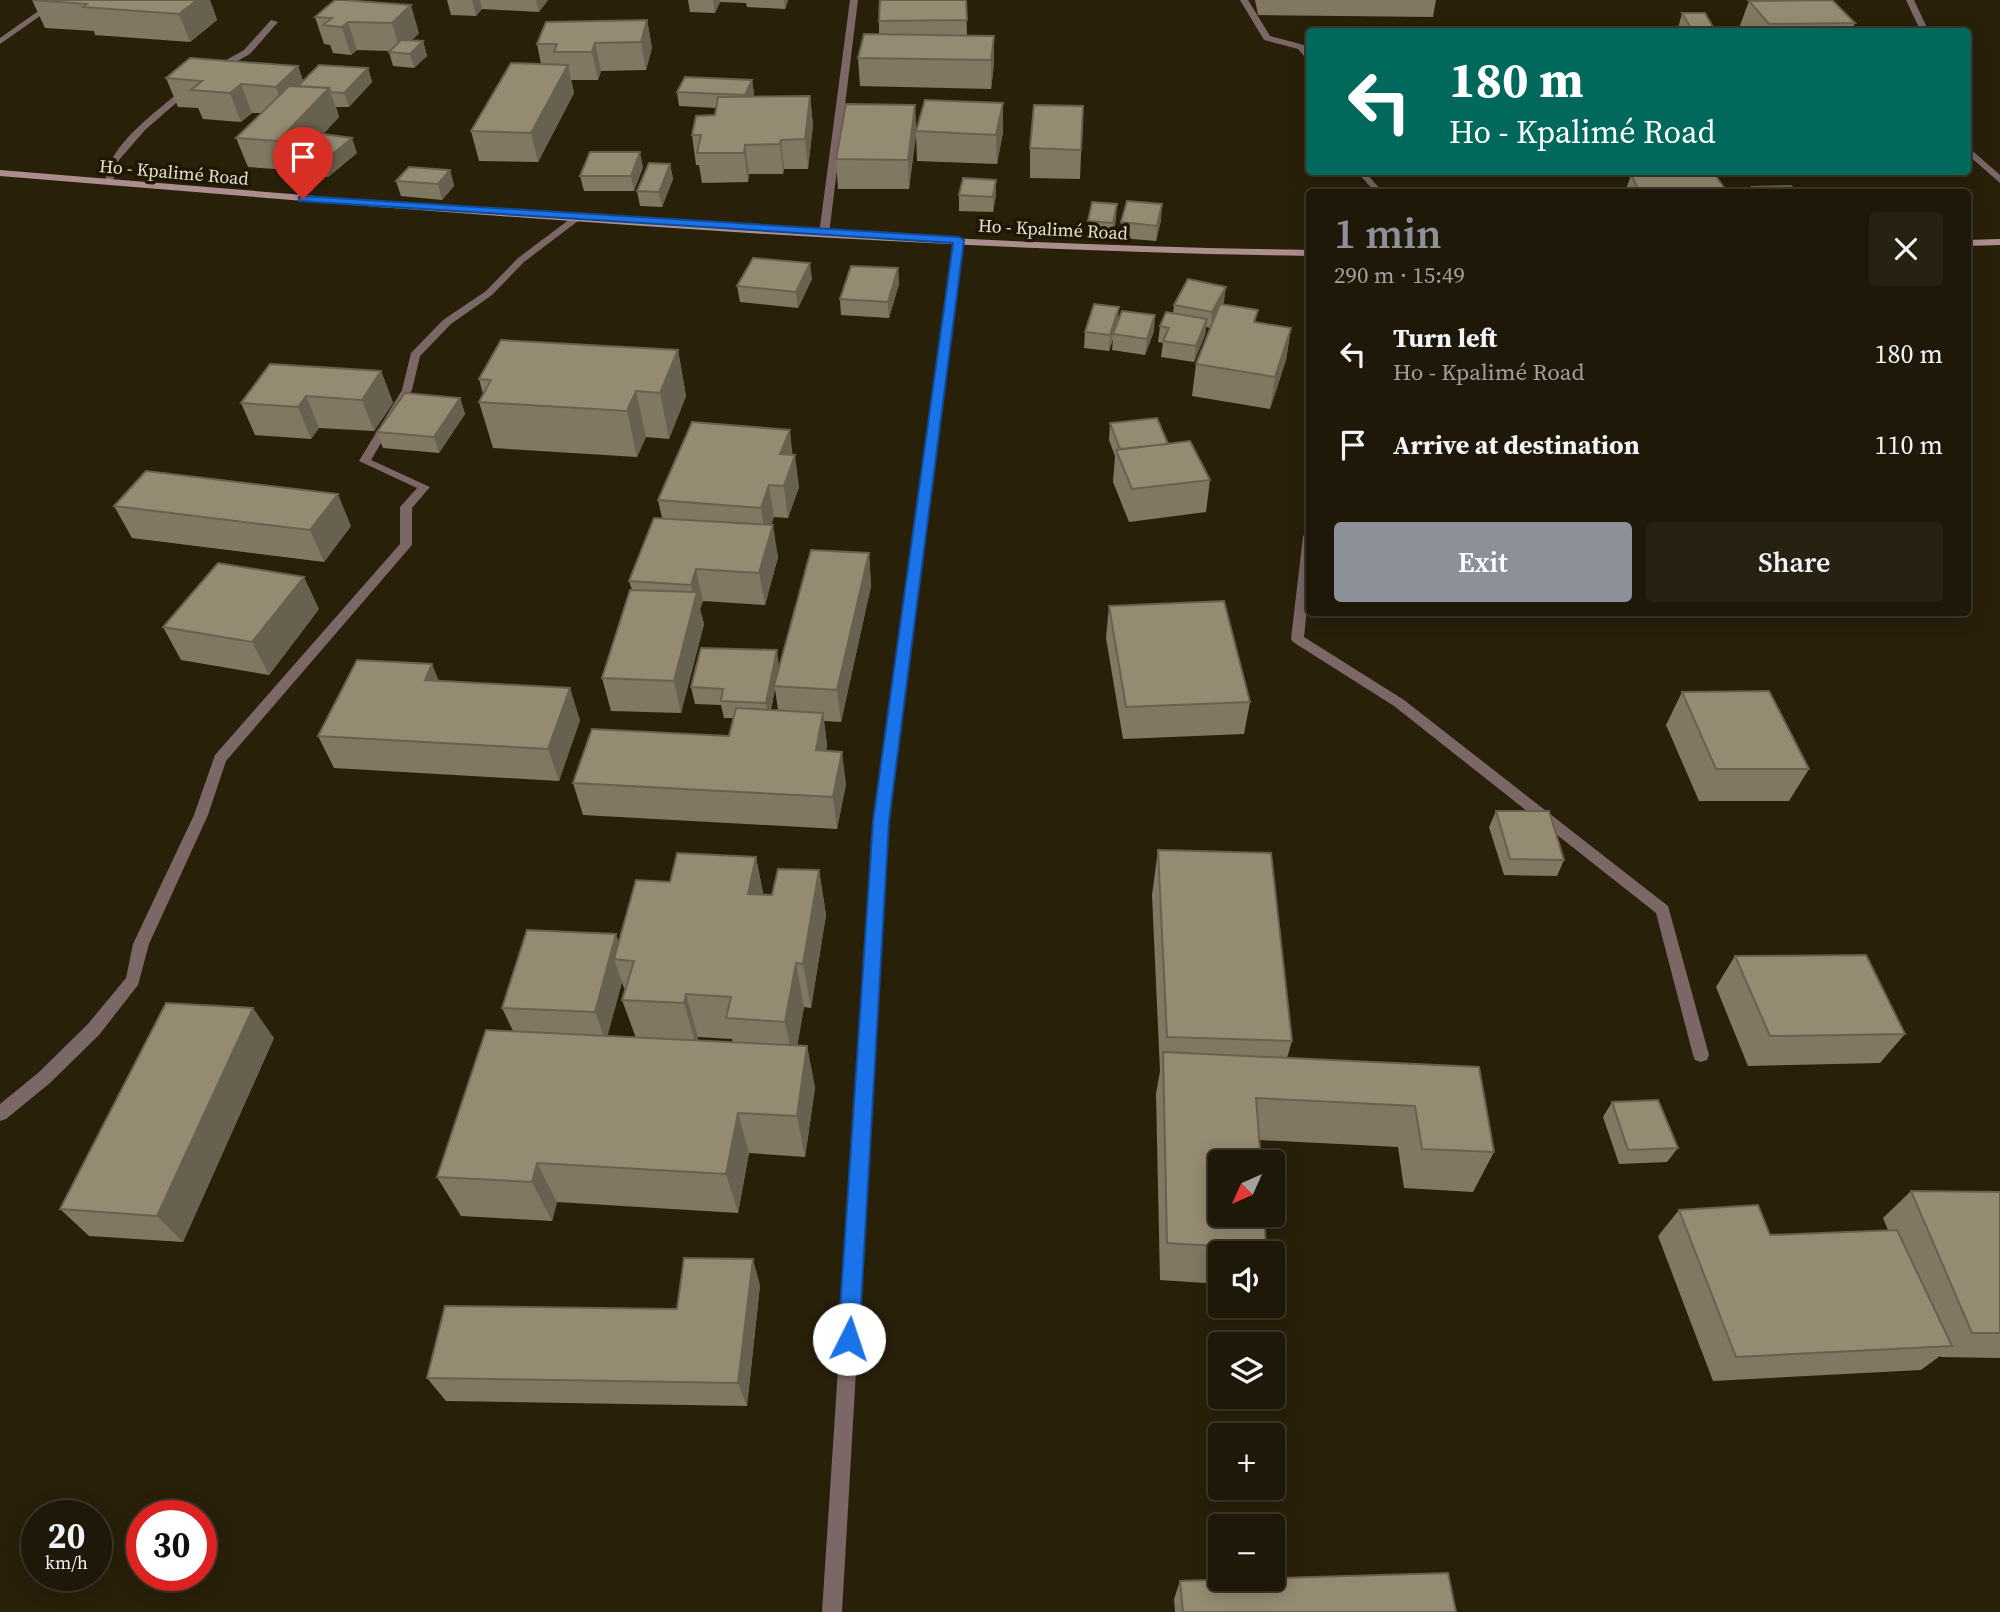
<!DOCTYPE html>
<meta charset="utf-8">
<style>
body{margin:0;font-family:"Source Serif 4",serif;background:#272112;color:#f1f3f6;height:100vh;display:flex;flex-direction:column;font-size:26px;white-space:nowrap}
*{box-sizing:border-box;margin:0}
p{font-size:23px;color:#a1a09c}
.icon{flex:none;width:38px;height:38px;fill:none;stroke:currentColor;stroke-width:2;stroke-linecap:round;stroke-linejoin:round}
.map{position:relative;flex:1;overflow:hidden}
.side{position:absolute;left:1306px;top:189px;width:665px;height:427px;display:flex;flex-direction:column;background:#1f1808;border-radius:7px;box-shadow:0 4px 18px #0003,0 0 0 2px #3c3729}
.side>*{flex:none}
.guide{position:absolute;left:1306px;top:28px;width:665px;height:147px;border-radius:7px;box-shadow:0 4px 18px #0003,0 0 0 2px #3c3729;background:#00695c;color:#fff;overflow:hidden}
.needle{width:46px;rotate:225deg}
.fabs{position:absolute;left:1208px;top:1150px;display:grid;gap:14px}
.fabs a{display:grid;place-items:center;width:77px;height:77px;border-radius:7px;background:#1f1808;box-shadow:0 4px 18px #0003,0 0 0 2px #3c3729;font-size:35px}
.speed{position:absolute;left:21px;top:1500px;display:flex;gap:14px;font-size:35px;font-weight:700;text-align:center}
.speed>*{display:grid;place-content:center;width:91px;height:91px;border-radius:50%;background:#1f1808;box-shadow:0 4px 18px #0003,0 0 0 2px #3c3729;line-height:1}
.speed small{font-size:18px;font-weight:400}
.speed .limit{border:10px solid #d22;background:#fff;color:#111}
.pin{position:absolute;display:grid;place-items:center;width:60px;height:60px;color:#fff;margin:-72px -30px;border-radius:50% 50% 50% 0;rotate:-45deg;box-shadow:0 0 7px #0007}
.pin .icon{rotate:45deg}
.me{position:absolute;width:77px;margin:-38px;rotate:4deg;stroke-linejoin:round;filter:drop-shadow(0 0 5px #0008)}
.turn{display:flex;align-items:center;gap:24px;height:147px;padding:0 28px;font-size:32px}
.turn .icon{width:91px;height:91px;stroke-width:2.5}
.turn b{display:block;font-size:49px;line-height:60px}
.round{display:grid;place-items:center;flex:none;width:74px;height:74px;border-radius:7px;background:#272112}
.summary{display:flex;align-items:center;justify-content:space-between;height:119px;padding:0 28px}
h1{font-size:42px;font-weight:600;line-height:52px;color:#8c9099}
.button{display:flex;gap:14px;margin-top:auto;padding:14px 28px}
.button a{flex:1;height:80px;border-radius:7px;background:#8c9099;color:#fff;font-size:28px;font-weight:600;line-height:80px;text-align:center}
.button a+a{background:#272112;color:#f1f3f6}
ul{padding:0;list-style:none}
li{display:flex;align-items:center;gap:21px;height:91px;padding:0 28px}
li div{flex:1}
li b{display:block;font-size:26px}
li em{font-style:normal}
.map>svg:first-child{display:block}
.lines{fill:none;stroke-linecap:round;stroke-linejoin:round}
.minor{fill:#7a6766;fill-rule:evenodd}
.secondary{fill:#ad8e8e;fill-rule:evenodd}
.wall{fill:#807862;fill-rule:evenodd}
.shaded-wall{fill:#686150}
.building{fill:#958b72;stroke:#686150;stroke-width:2}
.route{fill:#1a73e8;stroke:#114b97;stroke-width:2}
.labels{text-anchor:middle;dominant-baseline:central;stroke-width:7;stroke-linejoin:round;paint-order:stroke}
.far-street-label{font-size:18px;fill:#e6e1d3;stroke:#1f1703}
</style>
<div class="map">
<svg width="2000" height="1612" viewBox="0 0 2000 1612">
<rect width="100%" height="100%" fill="#29200a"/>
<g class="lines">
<path class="minor" d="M 54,0 L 63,0 L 0,44 L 0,38 Z
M 850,0 L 858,0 L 829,234 L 824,237 L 819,234 Z
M 1240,0 L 1248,0 L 1270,36 L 1304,45 L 1309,54 L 1309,62 L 1298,49 L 1264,40 Z
M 1906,0 L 1914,0 L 1929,32 L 1921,32 Z
M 271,20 L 278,22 L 250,54 L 218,72 L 212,72 L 212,68 L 244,50 Z
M 184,88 L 191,90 L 145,130 L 119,160 L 112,184 L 106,184 C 103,148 159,110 184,88 Z
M 1967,146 L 2000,175 L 2000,183 L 1967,154 Z
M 1357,172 L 1365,172 L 1383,192 L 1375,192 Z
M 574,216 L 582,218 L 524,262 L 492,295 L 451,324 L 420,356 L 412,390 L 371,460 L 430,487 L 412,508 L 412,545 L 226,761 L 208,815 L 149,944 L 138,985 L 99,1035 L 50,1083 L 6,1119 L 0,1121 L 0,1104 L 38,1073 L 87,1025 L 126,978 L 133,944 L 194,815 L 215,755 L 400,544 L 400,507 L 417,488 L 359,461 L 402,390 L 411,353 L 443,320 L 486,291 L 518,258 Z
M 959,237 L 964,240 L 888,821 L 842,1612 L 822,1612 L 874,821 L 954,240 Z
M 1309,532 L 1309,588 L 1304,637 L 1404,700 L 1668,906 L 1709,1055 L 1707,1060 L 1701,1062 L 1695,1060 L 1693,1055 L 1656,913 L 1394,706 L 1293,642 L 1291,639 L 1303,536 Z"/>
<path class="secondary" d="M 0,170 C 435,206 872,243 1309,250 L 1309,256 C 872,249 435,212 0,176 Z
M 2000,239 L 2000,245 L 1967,246 L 1967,240 Z"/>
</g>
<path class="wall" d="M 32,0 L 210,0 L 217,20 L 190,42 L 95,35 L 94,31 L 45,28 Z
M 335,0 L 419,33 L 411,41 L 423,41 L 427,56 L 414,68 L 393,66 L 389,52 L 390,51 L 357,50 L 351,55 L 333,53 L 330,45 L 324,44 L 315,17 Z
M 447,0 L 548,0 L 539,12 L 482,9 L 476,16 L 451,15 Z
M 688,0 L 788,0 L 785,9 L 747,7 L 746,3 L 720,2 L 715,13 L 690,12 Z
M 966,0 L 967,35 L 994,36 L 994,64 L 991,89 L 860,86 L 858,58 L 879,34 L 879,21 Z
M 1255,0 L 1436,0 L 1433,17 L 1258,15 Z
M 1749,1 L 1855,23 L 1851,32 L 1741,32 L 1739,28 Z
M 1682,13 L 1713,27 L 1713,29 L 1730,32 L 1677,32 Z
M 647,20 L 652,48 L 646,70 L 601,71 L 598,80 L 571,80 L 574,93 L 538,162 L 479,161 L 471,131 L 541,64 L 537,44 Z
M 298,66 L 303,81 L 368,68 L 372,82 L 349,107 L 336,107 L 339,117 L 323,134 L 357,153 L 328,177 L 298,173 L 295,164 L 289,170 L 248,167 L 236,138 L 261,113 L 252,113 L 241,122 L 203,119 L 198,108 L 178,107 L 166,78 Z
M 752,80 L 754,94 L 753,97 L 810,96 L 813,125 L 808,169 L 784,169 L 783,174 L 749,174 L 748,182 L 702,183 L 699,165 L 696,165 L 692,135 L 715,115 L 716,108 L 679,106 L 677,92 Z
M 915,105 L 916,131 L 1003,132 L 997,164 L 917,161 L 916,135 L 909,189 L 838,189 L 836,159 Z
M 1083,106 L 1080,179 L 1030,178 L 1030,148 Z
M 670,164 L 673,179 L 662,207 L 640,206 L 637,191 Z
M 643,167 L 634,191 L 584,191 L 580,176 Z
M 450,170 L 454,186 L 442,200 L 401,196 L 396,181 Z
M 1631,175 L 1727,192 L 1625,192 Z
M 996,180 L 996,195 L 993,212 L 959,211 L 959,195 Z
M 1752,187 L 1796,192 L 1750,192 Z
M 1116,219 L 1112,239 L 1087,237 L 1088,221 Z
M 1161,220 L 1156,241 L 1120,238 L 1121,222 Z
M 898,268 L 899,284 L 889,318 L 841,315 L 840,299 Z
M 812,279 L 798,308 L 740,302 L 737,286 Z
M 1224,302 L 1223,304 L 1257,322 L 1291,328 L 1286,360 L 1270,409 L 1192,396 L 1196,364 L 1210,328 L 1206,327 L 1205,335 L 1194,362 L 1161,357 L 1163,343 L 1158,342 L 1160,326 L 1173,313 L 1174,305 Z
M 1118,321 L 1154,331 L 1145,355 L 1112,350 L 1113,339 L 1109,351 L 1084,348 L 1085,332 Z
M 678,350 L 686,396 L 669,439 L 646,437 L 637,457 L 493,448 L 479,402 L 483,394 L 479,379 Z
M 381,371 L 393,403 L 374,431 L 319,428 L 311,439 L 255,435 L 241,403 Z
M 460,398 L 465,414 L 439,453 L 383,448 L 377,432 Z
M 1110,423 L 1168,444 L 1210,480 L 1206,512 L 1129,522 L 1113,482 L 1115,456 L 1109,440 Z
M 793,455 L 799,487 L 788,518 L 774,517 L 771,524 L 778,557 L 765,605 L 703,601 L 700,609 L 704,624 L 681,713 L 611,711 L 602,678 L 632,590 L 629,581 L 662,518 L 658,500 Z
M 114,506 L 351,526 L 324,562 L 132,538 Z
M 869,553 L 871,586 L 841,722 L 824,721 L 827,745 L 826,751 L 846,784 L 837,829 L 583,815 L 573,783 L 729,736 L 733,718 L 724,718 L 721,705 L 695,704 L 691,687 L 779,667 ZM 775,689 L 778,710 L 771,710 Z
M 1109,606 L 1250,702 L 1244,734 L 1123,739 L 1106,638 Z
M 319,609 L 269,675 L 181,660 L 163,627 Z
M 439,681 L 580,720 L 559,781 L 334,768 L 318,736 Z
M 1682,692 L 1809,769 L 1789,801 L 1699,801 L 1666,725 Z
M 1496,811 L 1564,860 L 1557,876 L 1504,875 L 1489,827 Z
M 1158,850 L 1292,1041 L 1287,1058 L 1479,1067 L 1494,1152 L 1473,1192 L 1404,1188 L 1398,1147 L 1259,1140 L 1266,1249 L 1265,1253 L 1220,1253 L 1220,1284 L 1160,1280 L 1156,1094 L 1160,1071 L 1152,895 Z
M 756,857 L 763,895 L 772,895 L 819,870 L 826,915 L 811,1008 L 804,1007 L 797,1046 L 807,1046 L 815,1088 L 805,1157 L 749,1153 L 738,1213 L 557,1202 L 552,1221 L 461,1216 L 437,1177 L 513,1031 L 502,1008 L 619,942 L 670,882 ZM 622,982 L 625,991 L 622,1000 L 636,1038 L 607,1036 ZM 698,1037 L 732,1039 L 733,1043 L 697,1041 Z
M 1735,956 L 1905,1034 L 1880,1063 L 1748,1066 L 1716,987 Z
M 274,1038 L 183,1242 L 89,1236 L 60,1209 Z
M 1612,1102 L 1678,1148 L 1667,1162 L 1619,1164 L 1603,1117 Z
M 1911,1191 L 2000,1192 L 2000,1358 L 1941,1357 L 1940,1356 L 1921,1370 L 1713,1381 L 1658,1236 L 1679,1210 L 1770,1235 L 1888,1230 L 1883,1218 Z
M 760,1285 L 747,1406 L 446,1401 L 427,1378 Z
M 1180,1581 L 1456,1612 L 1175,1612 L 1174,1599 Z"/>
<path class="shaded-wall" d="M 197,0 L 210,0 L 217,20 L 190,42 L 179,14 Z
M 472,0 L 480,0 L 482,9 L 476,16 Z
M 536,0 L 548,0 L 539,12 Z
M 713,0 L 720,0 L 720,2 L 715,13 Z
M 784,0 L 788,0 L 785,9 Z
M 411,5 L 419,33 L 400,51 L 392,23 Z
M 647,20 L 652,48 L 646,70 L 641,42 Z
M 348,22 L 357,50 L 351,55 L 342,27 Z
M 994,36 L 994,64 L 991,89 L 991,60 Z
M 423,41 L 427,56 L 414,68 L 410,54 Z
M 595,43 L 601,71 L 598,80 L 592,52 Z
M 568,65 L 574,93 L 538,162 L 531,133 Z
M 298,66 L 306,90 L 286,115 L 276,87 Z
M 368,68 L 372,82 L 349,107 L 344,93 Z
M 752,80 L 754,94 L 747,109 L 745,95 Z
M 241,84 L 252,113 L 241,122 L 230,93 Z
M 329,88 L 339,117 L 300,159 L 293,158 L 295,164 L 289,170 L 278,141 Z
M 810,96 L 813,125 L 808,169 L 805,139 Z
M 1003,103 L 1003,132 L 997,164 L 996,135 Z
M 915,105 L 916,134 L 909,189 L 908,160 Z
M 352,138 L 357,153 L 328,177 L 323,162 Z
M 781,140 L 784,169 L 783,174 L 780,144 Z
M 745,145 L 749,174 L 748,182 L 744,153 Z
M 640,152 L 643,167 L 634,191 L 631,176 Z
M 670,164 L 673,179 L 662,207 L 659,192 Z
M 450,170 L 454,186 L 442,200 L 438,184 Z
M 996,180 L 996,195 L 993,212 L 993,197 Z
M 1117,204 L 1116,219 L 1112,239 L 1113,223 Z
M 1162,204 L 1161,220 L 1156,241 L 1157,226 Z
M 810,263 L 812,279 L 798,308 L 796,292 Z
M 898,268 L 899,284 L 889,318 L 888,302 Z
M 1226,287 L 1224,302 L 1211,328 L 1212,312 Z
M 1119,307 L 1118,323 L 1113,334 L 1109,351 L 1110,335 Z
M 1155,315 L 1154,331 L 1145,355 L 1147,339 Z
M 1207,319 L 1205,335 L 1194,362 L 1196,346 Z
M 1291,328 L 1286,360 L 1270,409 L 1275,377 Z
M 678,350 L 686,396 L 669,439 L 660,393 Z
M 381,371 L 393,403 L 374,431 L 362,400 Z
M 636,391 L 646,437 L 637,457 L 627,411 Z
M 306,396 L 319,428 L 311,439 L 298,407 Z
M 460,398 L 465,414 L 439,453 L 434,437 Z
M 790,430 L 793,459 L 795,455 L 799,487 L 788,518 L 780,454 Z
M 769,485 L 774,517 L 766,540 L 761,508 Z
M 338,494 L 351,526 L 324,562 L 310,530 Z
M 773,525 L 778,557 L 765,605 L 759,573 Z
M 869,553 L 871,586 L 841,722 L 837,690 Z
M 696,569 L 703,601 L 700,609 L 704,624 L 681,713 L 674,681 L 695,601 L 691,585 Z
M 304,577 L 319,609 L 269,675 L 252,642 Z
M 777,650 L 779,667 L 774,686 L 775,689 L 769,719 L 766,703 Z
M 432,664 L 445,696 L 425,680 Z
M 570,688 L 580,720 L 559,781 L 548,749 Z
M 823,713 L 827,745 L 821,782 L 816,750 Z
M 842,752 L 846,784 L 837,829 L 833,797 Z
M 756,857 L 765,902 L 748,894 Z
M 819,870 L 826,915 L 811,1008 L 803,964 Z
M 616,934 L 625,960 L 614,959 L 622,982 L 606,1042 L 595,1012 Z
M 796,963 L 804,1007 L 794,1065 L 785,1022 Z
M 686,994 L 698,1037 L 696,1046 L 684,1003 Z
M 253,1008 L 274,1038 L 183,1242 L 157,1216 Z
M 807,1046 L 815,1088 L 805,1157 L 797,1116 Z
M 738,1113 L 749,1153 L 738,1213 L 726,1174 Z
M 537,1163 L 557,1202 L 552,1221 L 532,1182 Z
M 753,1259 L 760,1285 L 747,1406 L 738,1383 Z"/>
<path class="building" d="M 32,0 L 197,0 L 179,14 L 83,7 L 87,4 Z
M 335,0 L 343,0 L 411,5 L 392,23 L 348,22 L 342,27 L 323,25 L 332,18 L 315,17 Z
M 880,0 L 966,0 L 967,20 L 879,21 Z
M 1832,0 L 1855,23 L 1769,24 L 1749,1 Z
M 1682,13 L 1705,13 L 1713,27 L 1695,28 L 1729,29 L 1730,32 L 1681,32 L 1678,27 L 1691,28 Z
M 647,20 L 641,42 L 595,43 L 592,52 L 554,52 L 557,44 L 537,44 L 546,22 Z
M 864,34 L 994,36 L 991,60 L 858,58 Z
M 401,40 L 423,41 L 410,54 L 389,52 Z
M 190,58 L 298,66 L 276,87 L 241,84 L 230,93 L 191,90 L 202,81 L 166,78 Z
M 511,63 L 568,65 L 531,133 L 471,131 Z
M 319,65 L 368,68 L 344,93 L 331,92 L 329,88 L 298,86 Z
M 685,77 L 752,80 L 745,95 L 677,92 Z
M 289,86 L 329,88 L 278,141 L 236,138 Z
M 810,96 L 805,139 L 781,140 L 780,144 L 745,145 L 744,153 L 697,153 L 701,135 L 692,135 L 696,116 L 715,115 L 718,97 Z
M 925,100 L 1003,103 L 996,135 L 916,131 Z
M 846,104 L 915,105 L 908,160 L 836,159 Z
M 1034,105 L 1083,106 L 1081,150 L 1030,148 Z
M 323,134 L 352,138 L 323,162 L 293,158 Z
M 590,152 L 640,152 L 631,176 L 580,176 Z
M 649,163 L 670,164 L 659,192 L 637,191 Z
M 409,167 L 450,170 L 438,184 L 396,181 Z
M 1631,175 L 1716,176 L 1727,192 L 1640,192 Z
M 963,178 L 996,180 L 993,197 L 959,195 Z
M 1791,186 L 1796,192 L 1756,192 L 1752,187 Z
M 1127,201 L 1162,204 L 1157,226 L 1121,222 Z
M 1092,202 L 1117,204 L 1113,223 L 1088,221 Z
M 753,258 L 810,263 L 796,292 L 737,286 Z
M 851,266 L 898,268 L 888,302 L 840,299 Z
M 1188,279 L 1226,287 L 1212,312 L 1174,305 Z
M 1094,304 L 1119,307 L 1110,335 L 1085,332 Z
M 1220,304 L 1258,310 L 1254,322 L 1291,328 L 1275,377 L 1196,364 Z
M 1122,311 L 1155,315 L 1147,339 L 1113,334 Z
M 1166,312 L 1207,319 L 1196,346 L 1163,341 L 1169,328 L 1160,326 Z
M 501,340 L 678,350 L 660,393 L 636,391 L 627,411 L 479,402 L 491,380 L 479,379 Z
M 270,364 L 381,371 L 362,400 L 306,396 L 298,407 L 241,403 Z
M 405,393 L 460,398 L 434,437 L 377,432 Z
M 1157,418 L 1168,444 L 1120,449 L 1110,423 Z
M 692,422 L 790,430 L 780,454 L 795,455 L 784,486 L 769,485 L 761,508 L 658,500 Z
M 1190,441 L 1210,480 L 1132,489 L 1116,450 Z
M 146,471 L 338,494 L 310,530 L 114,506 Z
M 654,518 L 773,525 L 759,573 L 696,569 L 691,585 L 629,581 Z
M 811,550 L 869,553 L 837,690 L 774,686 Z
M 218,563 L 304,577 L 252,642 L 163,627 Z
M 630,590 L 697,592 L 674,681 L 602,678 Z
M 1224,601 L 1250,702 L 1126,707 L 1109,606 Z
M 701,648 L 777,650 L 766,703 L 721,701 L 723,689 L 691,687 Z
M 357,660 L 432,664 L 425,680 L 570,688 L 548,749 L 318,736 Z
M 1769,691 L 1809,769 L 1716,769 L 1682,692 Z
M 736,708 L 823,713 L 816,750 L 842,752 L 833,797 L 573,783 L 592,729 L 729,736 Z
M 1496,811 L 1549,811 L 1564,860 L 1510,859 Z
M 1158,850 L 1271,853 L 1292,1041 L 1167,1037 Z
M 677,853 L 756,857 L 748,894 L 772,895 L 778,869 L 819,870 L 803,964 L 796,963 L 785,1022 L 726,1018 L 731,997 L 686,994 L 684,1003 L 622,1000 L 634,961 L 614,959 L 636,880 L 670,882 Z
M 527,930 L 616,934 L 595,1012 L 502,1008 Z
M 1866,955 L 1905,1034 L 1770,1036 L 1735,956 Z
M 166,1003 L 253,1008 L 157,1216 L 60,1209 Z
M 486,1030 L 807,1046 L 797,1116 L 738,1113 L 726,1174 L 537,1163 L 532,1182 L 437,1177 Z
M 1163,1052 L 1479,1067 L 1494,1152 L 1422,1149 L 1415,1106 L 1256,1098 L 1261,1162 L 1220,1162 L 1220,1214 L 1264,1214 L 1266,1249 L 1167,1243 Z
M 1658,1100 L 1678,1148 L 1628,1150 L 1612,1102 Z
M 1911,1191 L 2000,1192 L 2000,1333 L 1972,1333 Z
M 1758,1205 L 1770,1235 L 1897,1230 L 1952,1346 L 1736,1357 L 1679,1210 Z
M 684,1258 L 753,1259 L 738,1383 L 427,1378 L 445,1306 L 677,1309 Z
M 1448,1573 L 1456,1612 L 1183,1612 L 1180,1581 Z"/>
<path class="route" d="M 303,196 L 959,237 L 964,240 L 889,821 L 859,1339 L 856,1347 L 849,1350 L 841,1347 L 838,1339 L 873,821 L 953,243 L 299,201 L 299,197 Z"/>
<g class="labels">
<g class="far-street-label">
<text transform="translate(174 172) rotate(5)">Ho - Kpalimé Road</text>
<text transform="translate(1053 229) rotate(3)">Ho - Kpalimé Road</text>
</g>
</g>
</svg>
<div class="fabs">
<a><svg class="needle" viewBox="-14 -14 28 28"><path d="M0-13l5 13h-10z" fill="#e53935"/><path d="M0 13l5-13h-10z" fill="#a1a09c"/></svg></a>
<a><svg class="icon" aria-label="sound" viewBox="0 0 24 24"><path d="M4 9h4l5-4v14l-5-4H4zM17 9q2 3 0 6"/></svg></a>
<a><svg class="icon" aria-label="layers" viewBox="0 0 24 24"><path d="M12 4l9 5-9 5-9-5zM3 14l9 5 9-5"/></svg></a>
<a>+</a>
<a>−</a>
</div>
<div class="speed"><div>20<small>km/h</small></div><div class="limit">30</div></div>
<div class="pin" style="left:303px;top:199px;background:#d93025"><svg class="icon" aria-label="arrive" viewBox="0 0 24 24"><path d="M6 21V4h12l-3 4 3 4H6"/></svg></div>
<svg class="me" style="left:849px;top:1339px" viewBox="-20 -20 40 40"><circle r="19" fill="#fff"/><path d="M0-13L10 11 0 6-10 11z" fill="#1a73e8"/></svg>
<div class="guide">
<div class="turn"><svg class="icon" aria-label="left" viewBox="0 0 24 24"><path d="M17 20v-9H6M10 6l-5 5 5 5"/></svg><div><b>180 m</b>Ho - Kpalimé Road</div></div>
</div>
<section class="side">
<div class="summary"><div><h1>1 min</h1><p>290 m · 15:49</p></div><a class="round"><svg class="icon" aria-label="close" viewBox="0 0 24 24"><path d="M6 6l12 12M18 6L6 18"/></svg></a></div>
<ul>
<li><svg class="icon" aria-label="left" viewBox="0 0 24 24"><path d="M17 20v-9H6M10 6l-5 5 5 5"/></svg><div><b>Turn left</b><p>Ho - Kpalimé Road</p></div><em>180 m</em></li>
<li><svg class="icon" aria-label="arrive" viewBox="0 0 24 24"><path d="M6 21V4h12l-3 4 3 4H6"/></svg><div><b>Arrive at destination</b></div><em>110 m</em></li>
</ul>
<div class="button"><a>Exit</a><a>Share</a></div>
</section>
</div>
